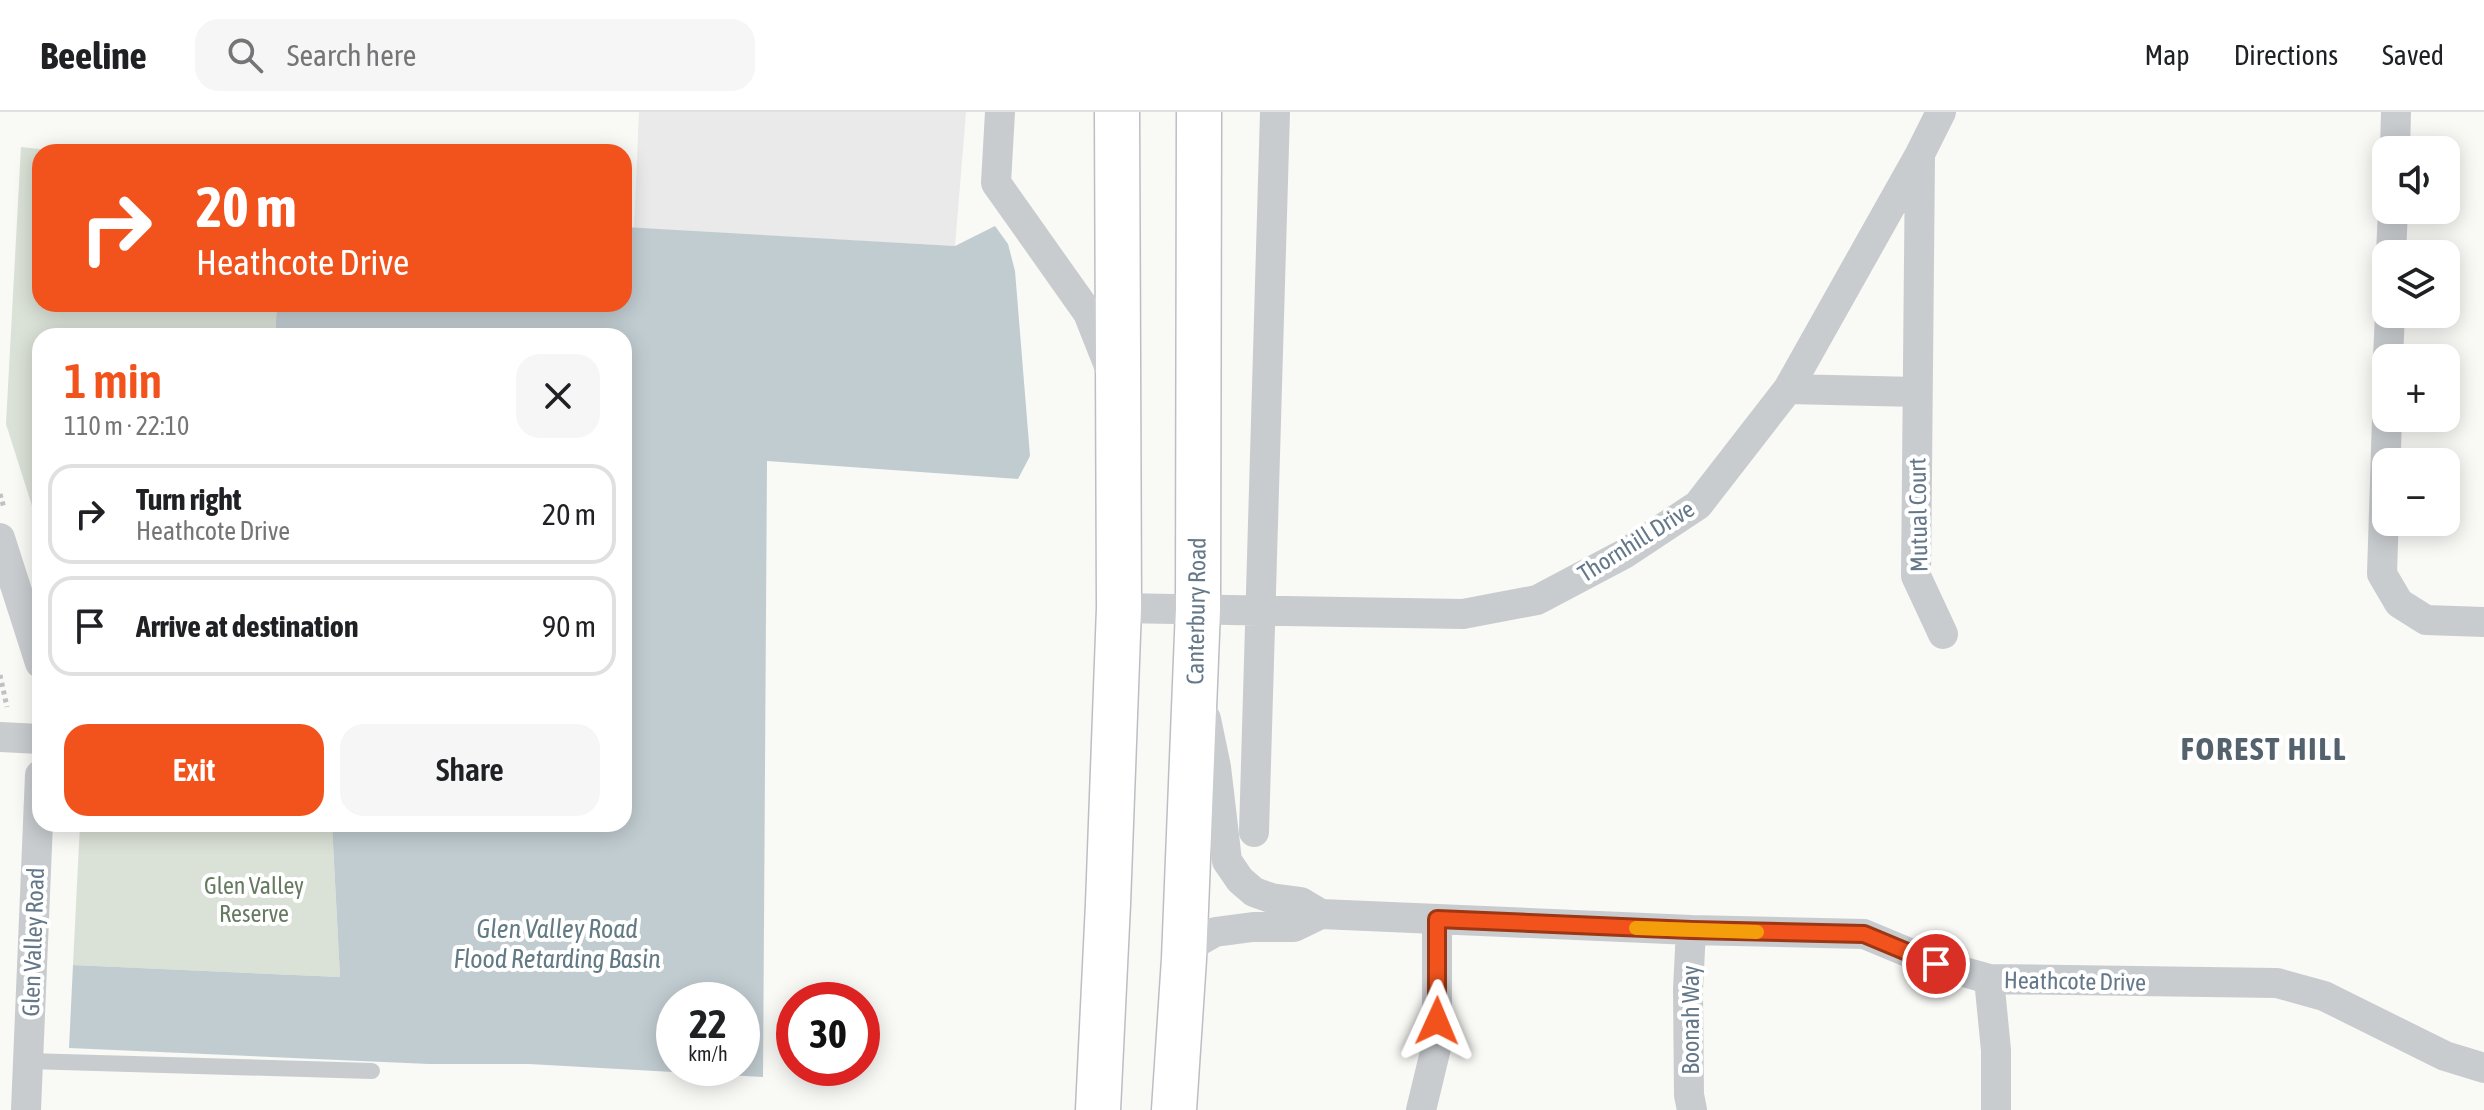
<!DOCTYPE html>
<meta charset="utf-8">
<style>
body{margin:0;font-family:"Asap Condensed",sans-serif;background:#f6f6f6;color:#202124;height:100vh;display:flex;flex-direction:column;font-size:30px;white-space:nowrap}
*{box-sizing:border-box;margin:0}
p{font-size:26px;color:#757577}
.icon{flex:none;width:44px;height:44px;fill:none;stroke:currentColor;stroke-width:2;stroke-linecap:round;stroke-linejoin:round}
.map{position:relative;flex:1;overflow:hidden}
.sheet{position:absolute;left:32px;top:216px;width:600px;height:504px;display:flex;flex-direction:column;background:#fff;border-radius:24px;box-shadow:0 4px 20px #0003}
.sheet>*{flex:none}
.guide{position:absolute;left:32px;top:32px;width:600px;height:168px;border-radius:24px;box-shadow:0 4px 20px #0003;background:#f2531d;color:#fff;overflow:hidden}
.buttons{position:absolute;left:2372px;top:24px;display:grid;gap:16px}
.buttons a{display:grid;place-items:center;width:88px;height:88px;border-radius:16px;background:#fff;box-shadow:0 4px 20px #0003;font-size:40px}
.speed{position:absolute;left:656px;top:870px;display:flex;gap:16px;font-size:40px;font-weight:700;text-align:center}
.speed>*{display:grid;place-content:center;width:104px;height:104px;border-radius:50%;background:#fff;box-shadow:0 4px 20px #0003;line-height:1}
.speed small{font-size:20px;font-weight:400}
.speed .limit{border:12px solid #d22;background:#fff;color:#111}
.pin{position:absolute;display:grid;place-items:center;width:68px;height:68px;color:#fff;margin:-34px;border:4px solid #fff;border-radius:50%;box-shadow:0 2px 8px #0007}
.me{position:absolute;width:88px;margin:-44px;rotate:1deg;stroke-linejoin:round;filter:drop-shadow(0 0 6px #0008)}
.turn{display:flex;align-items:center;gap:28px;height:168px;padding:0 32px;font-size:36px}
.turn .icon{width:104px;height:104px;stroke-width:2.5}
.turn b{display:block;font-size:56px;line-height:68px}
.round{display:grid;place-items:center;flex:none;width:84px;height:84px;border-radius:24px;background:#f6f6f6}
.summary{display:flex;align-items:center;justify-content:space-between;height:136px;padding:0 32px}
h1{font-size:48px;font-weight:600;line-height:60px;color:#f2531d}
.primary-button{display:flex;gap:16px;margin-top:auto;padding:16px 32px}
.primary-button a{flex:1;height:92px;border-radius:24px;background:#f2531d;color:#fff;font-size:32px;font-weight:600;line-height:92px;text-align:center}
.primary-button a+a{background:#f6f6f6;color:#202124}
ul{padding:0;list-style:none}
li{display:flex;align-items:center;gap:24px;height:100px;margin:0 16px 12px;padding:0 16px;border:4px solid #e0e0e0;border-radius:24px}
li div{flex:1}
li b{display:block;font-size:30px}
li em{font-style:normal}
header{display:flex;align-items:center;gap:48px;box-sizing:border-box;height:112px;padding:0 40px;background:#fff;border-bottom:2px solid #e0e0e0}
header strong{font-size:38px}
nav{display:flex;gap:44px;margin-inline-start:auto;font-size:28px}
.search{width:560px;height:72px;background:#f6f6f6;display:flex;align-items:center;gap:20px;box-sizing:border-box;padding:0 28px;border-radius:24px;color:#757577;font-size:30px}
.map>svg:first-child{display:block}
.built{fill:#e9eae9}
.green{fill:#dae1d6}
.water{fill:#c1ccd1;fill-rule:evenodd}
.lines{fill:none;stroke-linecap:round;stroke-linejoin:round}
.primary-casing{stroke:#bbbfc3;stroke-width:47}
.path{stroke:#bfc2c4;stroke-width:5;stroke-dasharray:4 4;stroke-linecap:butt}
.service{stroke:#c8cccf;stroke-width:16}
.minor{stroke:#c8cccf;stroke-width:30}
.primary{stroke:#fff;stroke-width:44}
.route-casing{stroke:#9d3613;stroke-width:20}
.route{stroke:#f2531d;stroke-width:14}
.slow{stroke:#f59e0b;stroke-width:14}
.labels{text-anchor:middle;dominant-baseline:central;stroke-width:8;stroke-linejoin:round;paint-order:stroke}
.street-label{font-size:24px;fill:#657889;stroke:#fff}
.park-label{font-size:24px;fill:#657a61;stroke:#fff}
.water-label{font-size:26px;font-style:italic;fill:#617a84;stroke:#fff}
.district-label{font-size:32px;font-weight:bold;letter-spacing:2px;fill:#54626e;stroke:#fff}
</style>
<header>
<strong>Beeline</strong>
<div class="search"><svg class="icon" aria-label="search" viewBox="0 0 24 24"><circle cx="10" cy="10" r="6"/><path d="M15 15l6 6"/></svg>Search here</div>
<nav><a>Map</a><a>Directions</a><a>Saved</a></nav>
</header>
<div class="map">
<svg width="2484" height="998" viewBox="0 0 2484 998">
<rect width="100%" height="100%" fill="#f9f9f6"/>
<path class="built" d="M 639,0 L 966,0 L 955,134 L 634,117 Z"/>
<path class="green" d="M 21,35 L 67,40 L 40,40 L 40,192 L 277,192 L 275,224 L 40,224 L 40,419 L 6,312 Z
M 80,712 L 332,712 L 340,865 L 73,853 Z"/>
<path class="water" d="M 995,114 L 1008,132 L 1015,159 L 1030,344 L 1018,367 L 767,349 L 763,965 L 529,952 L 429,952 L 69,936 L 73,853 L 340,865 L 332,712 L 624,712 L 624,224 L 275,224 L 277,192 L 624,192 L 624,115 L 955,134 ZM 742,888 L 742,956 L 674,956 L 674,888 Z"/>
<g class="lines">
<g class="primary-casing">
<path id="primary" d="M 1098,998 L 1108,792 L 1119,496 L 1117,0
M 1174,998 L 1184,847 L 1198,497 L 1199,0"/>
</g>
<path class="path" d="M 0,382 L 4,396
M 0,563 L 7,595"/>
<path class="service" d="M 28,949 L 372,959"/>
<path class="minor" d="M 1000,0 L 996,71 L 1088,201 L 1111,259
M 2395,38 L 2396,0
M 1920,44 L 1916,464 L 1943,522
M 2391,142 L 2393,98
M 2388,246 L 2390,202
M 1788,277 L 1917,280
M 2387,306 L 2382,462 L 2399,491 L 2426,508 L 2484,510
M 0,426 L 40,551
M 1119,496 L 1463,502 L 1537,488 L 1624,442 L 1698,393 L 1788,277 L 1920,42 L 1941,0
M 1206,607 L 1216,655 L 1227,749 L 1240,768 L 1254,780 L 1271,786 L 1301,790 L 1321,802
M 0,625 L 40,627
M 1254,720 L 1275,0
M 1691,818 L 1688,877 L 1689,983 L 1692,998
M 1184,847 L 1199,829 L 1215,820 L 1253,815 L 1294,815 L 1321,802 L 1691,818 L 1864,822 L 1936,852 L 1989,867 L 2277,871 L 2324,884 L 2445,944 L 2484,956
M 1989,867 L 1996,938 L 1996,998
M 26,998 L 40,663
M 1421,998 L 1437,932 L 1437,807"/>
<use href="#primary" class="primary"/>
</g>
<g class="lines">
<g class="route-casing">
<path id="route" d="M 1437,909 L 1437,807 L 1691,818 L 1864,822 L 1936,852"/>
</g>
<use href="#route" class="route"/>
<path class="slow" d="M 1636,816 L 1757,820"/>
</g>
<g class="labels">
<g class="street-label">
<text transform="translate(1918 403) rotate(-91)">Mutual Court</text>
<text transform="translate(1636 429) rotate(-32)">Thornhill Drive</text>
<text transform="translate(1196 499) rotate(-89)">Canterbury Road</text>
<text transform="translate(33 830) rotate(-88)">Glen Valley Road</text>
<text transform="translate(2075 869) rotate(1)">Heathcote Drive</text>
<text transform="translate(1690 908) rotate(-90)">Boonah Way</text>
</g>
<g class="park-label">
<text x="254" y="773">Glen Valley<tspan x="254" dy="28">Reserve</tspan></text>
</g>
<g class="water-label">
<text x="557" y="817">Glen Valley Road<tspan x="557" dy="30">Flood Retarding Basin</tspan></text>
</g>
<g class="district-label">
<text x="2264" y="636">FOREST HILL</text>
</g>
</g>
</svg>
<div class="buttons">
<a><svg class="icon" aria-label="sound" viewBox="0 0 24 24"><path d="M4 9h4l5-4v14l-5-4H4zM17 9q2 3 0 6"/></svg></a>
<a><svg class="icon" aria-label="layers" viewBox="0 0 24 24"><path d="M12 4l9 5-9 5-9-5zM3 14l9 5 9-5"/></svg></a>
<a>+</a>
<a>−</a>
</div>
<div class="speed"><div>22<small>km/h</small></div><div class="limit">30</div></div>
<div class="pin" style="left:1936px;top:852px;background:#d93025"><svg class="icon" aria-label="arrive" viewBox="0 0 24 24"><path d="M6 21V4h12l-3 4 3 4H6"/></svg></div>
<svg class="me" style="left:1437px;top:909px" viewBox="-20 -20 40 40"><path d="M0-17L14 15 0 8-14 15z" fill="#f2531d" stroke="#fff" stroke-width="4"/></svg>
<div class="guide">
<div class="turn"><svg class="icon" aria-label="right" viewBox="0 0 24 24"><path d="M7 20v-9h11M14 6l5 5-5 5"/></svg><div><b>20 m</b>Heathcote Drive</div></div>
</div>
<section class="sheet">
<div class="summary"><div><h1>1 min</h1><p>110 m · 22:10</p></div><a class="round"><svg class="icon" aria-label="close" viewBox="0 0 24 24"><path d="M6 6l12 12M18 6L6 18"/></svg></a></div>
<ul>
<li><svg class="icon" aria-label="right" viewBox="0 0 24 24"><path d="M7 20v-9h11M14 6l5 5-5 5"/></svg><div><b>Turn right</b><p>Heathcote Drive</p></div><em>20 m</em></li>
<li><svg class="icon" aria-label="arrive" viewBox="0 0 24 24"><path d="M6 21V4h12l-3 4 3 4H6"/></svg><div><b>Arrive at destination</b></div><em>90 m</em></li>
</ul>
<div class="primary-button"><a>Exit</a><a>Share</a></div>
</section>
</div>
